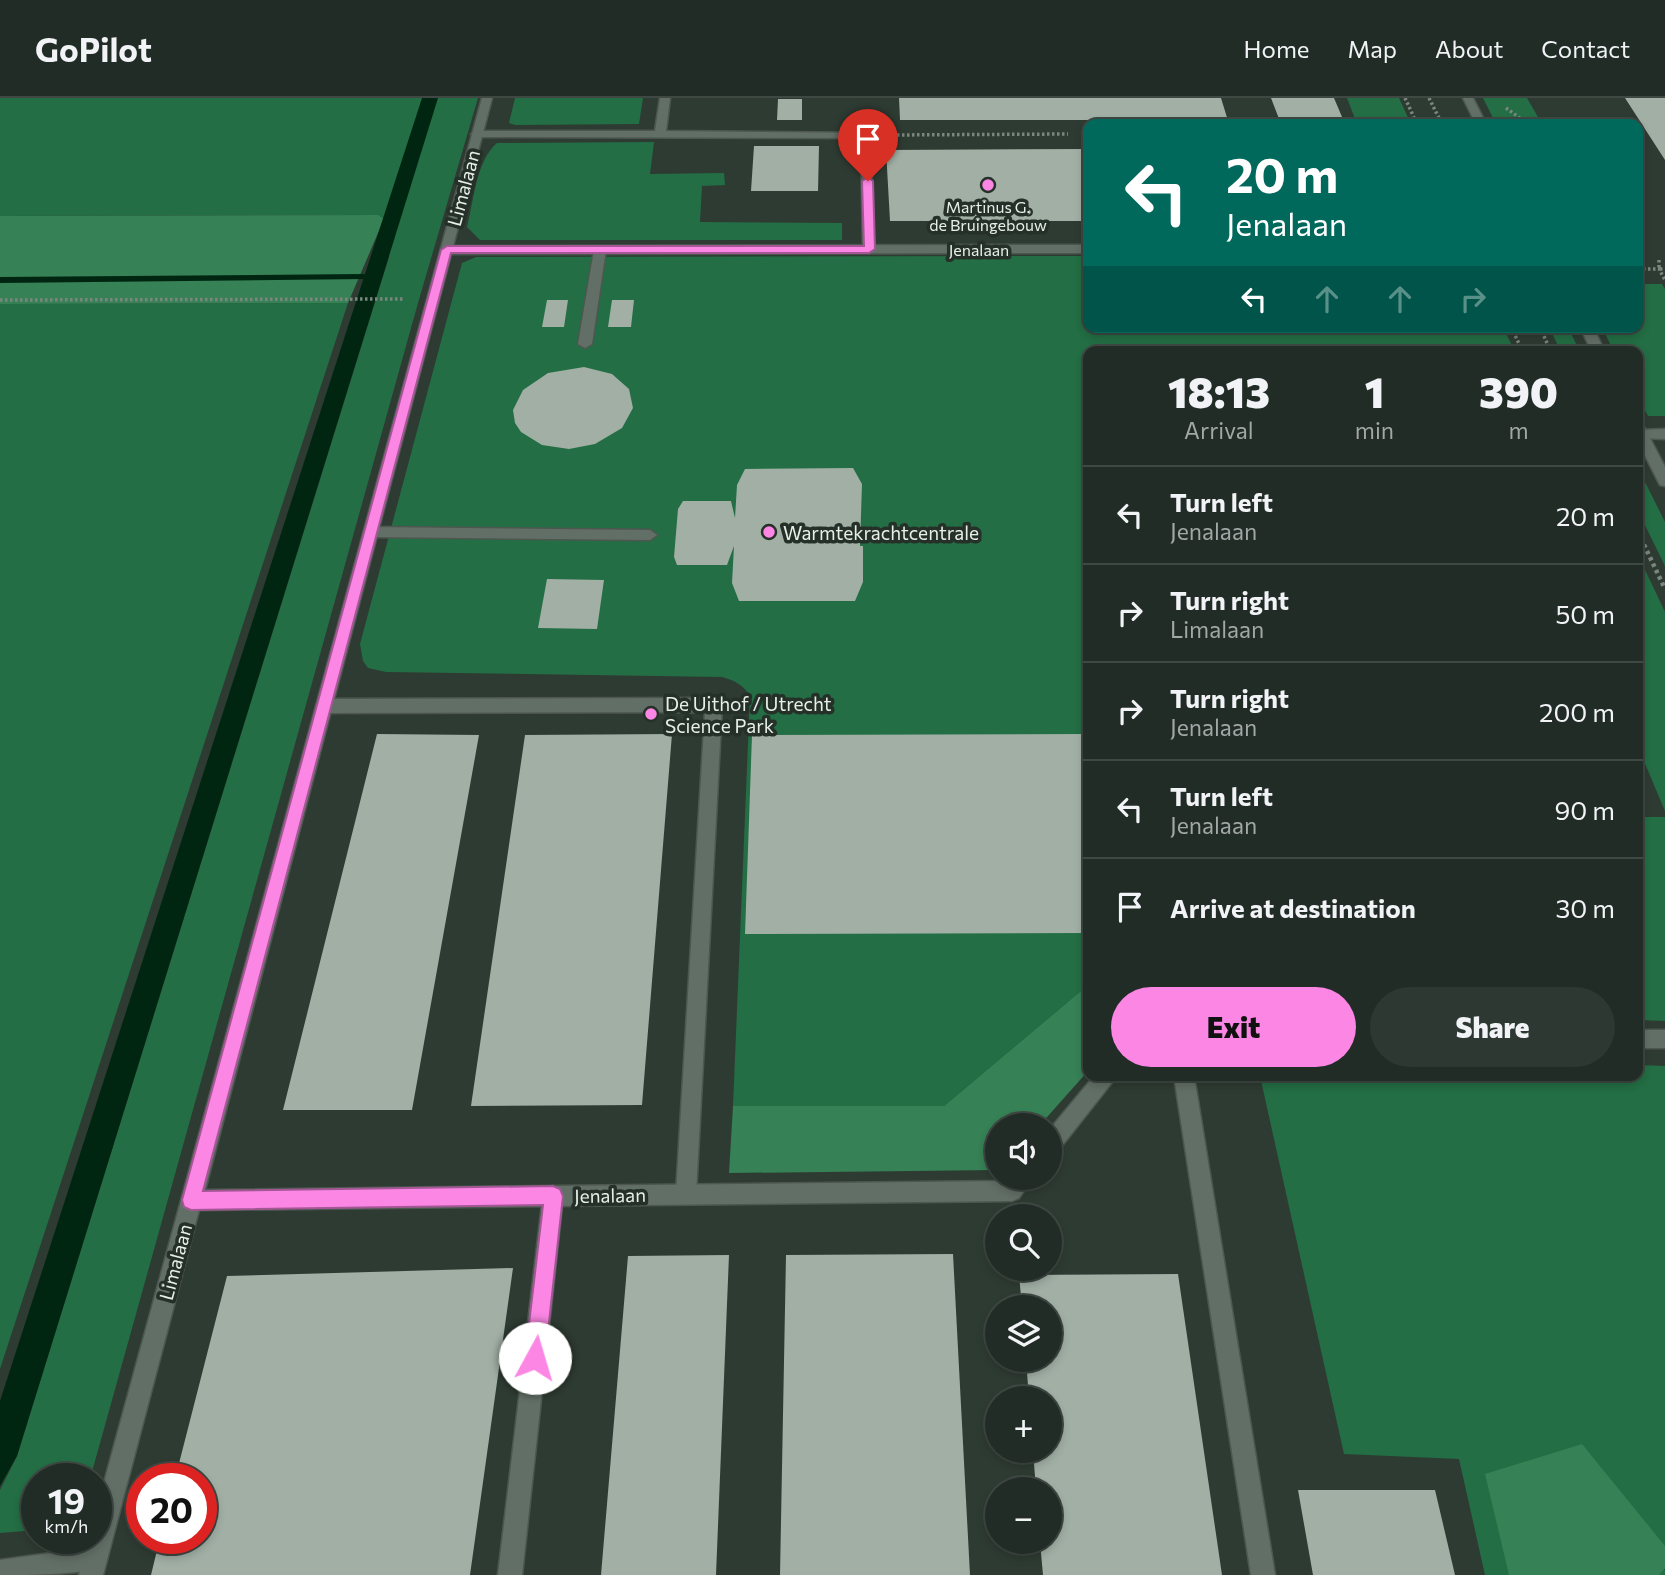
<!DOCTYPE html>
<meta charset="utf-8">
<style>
body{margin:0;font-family:Commissioner,sans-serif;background:#2e3832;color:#f1f3f6;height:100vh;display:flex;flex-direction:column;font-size:26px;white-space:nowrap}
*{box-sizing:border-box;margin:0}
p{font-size:23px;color:#a2a7a7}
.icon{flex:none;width:38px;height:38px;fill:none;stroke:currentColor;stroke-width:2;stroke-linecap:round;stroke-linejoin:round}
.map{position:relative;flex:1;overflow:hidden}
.sheet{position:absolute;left:1083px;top:248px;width:560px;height:735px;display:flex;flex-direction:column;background:#222c26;border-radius:14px;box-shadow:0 4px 10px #0003,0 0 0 2px #3f4843}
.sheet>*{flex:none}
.top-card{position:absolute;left:1083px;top:21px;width:560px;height:214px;border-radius:14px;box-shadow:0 4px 10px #0003,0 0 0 2px #3f4843;background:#00695c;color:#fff;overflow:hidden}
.tools{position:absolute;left:985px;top:1015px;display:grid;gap:14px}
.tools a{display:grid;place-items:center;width:77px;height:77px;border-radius:50%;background:#222c26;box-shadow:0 4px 10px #0003,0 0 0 2px #3f4843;font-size:35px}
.speed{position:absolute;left:21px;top:1365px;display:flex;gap:14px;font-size:35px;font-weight:700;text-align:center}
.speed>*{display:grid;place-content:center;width:91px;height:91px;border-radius:50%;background:#222c26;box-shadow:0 4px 10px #0003,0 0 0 2px #3f4843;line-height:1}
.speed small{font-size:18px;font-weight:400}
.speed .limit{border:10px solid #d22;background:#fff;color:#111}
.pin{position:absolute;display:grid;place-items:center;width:60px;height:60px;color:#fff;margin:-72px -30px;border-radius:50% 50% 50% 0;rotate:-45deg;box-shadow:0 0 7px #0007}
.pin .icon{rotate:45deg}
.me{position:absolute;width:77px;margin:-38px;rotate:6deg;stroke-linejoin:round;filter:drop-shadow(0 0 5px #0008)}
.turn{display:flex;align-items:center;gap:24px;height:147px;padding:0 28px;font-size:32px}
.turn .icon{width:91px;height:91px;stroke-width:2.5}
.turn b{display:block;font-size:49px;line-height:60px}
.lanes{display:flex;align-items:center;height:66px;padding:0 28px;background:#0003;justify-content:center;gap:35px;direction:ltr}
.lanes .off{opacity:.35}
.eta{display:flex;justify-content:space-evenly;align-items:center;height:119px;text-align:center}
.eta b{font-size:42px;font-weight:800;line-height:49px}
.button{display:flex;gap:14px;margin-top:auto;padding:14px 28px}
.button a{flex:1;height:80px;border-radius:42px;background:#fb86e4;color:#111;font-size:28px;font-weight:800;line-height:80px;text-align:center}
.button a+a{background:#2e3832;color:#f1f3f6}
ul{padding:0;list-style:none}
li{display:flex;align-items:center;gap:21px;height:98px;padding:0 28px;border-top:2px solid #3f4843}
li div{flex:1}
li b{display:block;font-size:26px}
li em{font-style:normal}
header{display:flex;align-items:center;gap:42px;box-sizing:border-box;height:98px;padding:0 35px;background:#222c26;border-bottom:2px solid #3f4843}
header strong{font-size:33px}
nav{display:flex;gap:38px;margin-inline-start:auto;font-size:24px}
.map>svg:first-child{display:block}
.green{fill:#236e44}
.forest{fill:#368155}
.water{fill:#002611}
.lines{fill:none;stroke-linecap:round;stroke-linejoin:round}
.stream{fill:#002611;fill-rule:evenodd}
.building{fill:#a1afa5}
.lane-casing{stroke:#4d5750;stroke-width:3}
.street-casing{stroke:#4d5750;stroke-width:3}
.path-far1{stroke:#7b867f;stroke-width:3.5;stroke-dasharray:2.5 2.5;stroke-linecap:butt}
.path{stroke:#7b867f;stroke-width:4.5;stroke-dasharray:3.5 3.5;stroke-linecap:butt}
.lane{fill:#626f66;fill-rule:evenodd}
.street{fill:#626f66;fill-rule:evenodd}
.route{fill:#fb86e4;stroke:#a35794;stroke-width:2}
.poi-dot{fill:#fb86e4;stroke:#243028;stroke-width:2.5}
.labels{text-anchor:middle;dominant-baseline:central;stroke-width:7;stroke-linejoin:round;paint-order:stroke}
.far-poi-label{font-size:16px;fill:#e8efea;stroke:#243028}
.far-street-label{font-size:16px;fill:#e8efea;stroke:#243028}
.street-label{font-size:19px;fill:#e8efea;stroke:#243028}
.poi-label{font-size:19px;fill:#e8efea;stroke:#243028;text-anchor:start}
</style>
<header>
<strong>GoPilot</strong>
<nav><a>Home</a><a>Map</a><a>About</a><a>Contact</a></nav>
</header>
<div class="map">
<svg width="1665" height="1477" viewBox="0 0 1665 1477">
<rect width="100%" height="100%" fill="#2e3b32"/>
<path class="green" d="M 0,0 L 478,0 L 418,205 L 90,1381 L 37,1381 L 37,1432 L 0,1435 L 0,1392 L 17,1358 L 389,159 L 378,117 L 0,118 Z
M 515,0 L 643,0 L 639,26 L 515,27 L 509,25 Z
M 1347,0 L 1399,0 L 1411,26 L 1357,26 Z
M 1483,0 L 1527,0 L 1542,26 L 1496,26 Z
M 654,44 L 650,76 L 724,75 L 725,87 L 702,88 L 700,124 L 842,125 L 842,142 L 480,142 L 467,129 C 474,102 476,63 497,45 Z
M 1088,158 L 1088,229 L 1503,229 L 1515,254 L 1088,254 L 1088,887 L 944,1008 L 733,1008 L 750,597 C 741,586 736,583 722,579 L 386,574 L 368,570 L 363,563 L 360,546 L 462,165 L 476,159 Z
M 1638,186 L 1662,186 L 1665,191 L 1665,318 L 1648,318 L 1638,300 L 1638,254 L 1614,254 L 1602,229 L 1638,229 Z
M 348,205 L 0,1271 L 0,206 Z
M 1549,229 L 1568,229 L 1580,254 L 1561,254 Z
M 1638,370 L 1665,424 L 1665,468 L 1638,413 Z
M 1638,457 L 1665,514 L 1665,713 L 1638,649 Z
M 1638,719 L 1665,719 L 1665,923 L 1638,922 Z
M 1638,967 L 1665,968 L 1665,1477 L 1485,1477 L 1459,1361 L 1344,1356 L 1260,978 L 1638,978 Z"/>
<path class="forest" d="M 378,117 L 384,121 L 348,205 L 0,206 L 0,118 Z
M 1088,887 L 1088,973 L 1040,1027 L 998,1027 L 997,1072 L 729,1075 L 733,1008 L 944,1008 Z
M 1582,1346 L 1665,1448 L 1665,1470 L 1659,1477 L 1509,1477 L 1485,1376 Z"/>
<path class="water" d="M 422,0 L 438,0 L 17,1358 L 0,1388 L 0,1303 Z"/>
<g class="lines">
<path class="stream" d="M 363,176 L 367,177 L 367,181 L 0,185 L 0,179 Z"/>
</g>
<path class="building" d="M 899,0 L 1221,0 L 1229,26 L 1089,26 L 1089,22 L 900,22 Z
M 1271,0 L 1334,0 L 1345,26 L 1281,26 Z
M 1625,0 L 1665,0 L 1665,62 Z
M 778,1 L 802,1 L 802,22 L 777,22 Z
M 754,48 L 819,48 L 818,93 L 751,93 Z
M 1088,51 L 1088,123 L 890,123 L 886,52 Z
M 547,202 L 568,202 L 564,229 L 542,229 Z
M 612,202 L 634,202 L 631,229 L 608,229 Z
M 584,269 L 612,276 L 629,291 L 633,310 L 622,330 L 595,346 L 569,351 L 542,347 L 521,334 L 515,325 L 513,312 L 523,292 L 548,275 Z
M 853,370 L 862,386 L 860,448 L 863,448 L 863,484 L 855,503 L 739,503 L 732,485 L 734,448 L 727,467 L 677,467 L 674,459 L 678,411 L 683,403 L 731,403 L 735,420 L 737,387 L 745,371 Z
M 547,481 L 604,482 L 597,531 L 538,530 Z
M 377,636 L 479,637 L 412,1012 L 283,1012 Z
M 672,636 L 642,1007 L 471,1008 L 525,637 Z
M 1088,636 L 1088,835 L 745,836 L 752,637 Z
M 953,1156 L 970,1477 L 780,1477 L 786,1157 Z
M 729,1157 L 716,1477 L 601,1477 L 628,1158 Z
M 513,1170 L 470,1477 L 151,1477 L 160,1440 L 201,1440 L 201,1381 L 175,1381 L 227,1178 Z
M 1178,1176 L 1222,1477 L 1043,1477 L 1040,1444 L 1050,1444 L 1050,1391 L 1036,1391 L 1033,1353 L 1050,1353 L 1050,1300 L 1029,1300 L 1026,1262 L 1050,1262 L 1050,1209 L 1022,1209 L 1019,1177 Z
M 1298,1392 L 1435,1392 L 1455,1477 L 1313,1477 Z"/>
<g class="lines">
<g class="lane-casing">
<path id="lane" d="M 660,0 L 670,0 L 666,33 L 871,35 L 873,154 L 869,155 L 863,151 L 861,40 L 477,39 L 471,36 L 477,33 L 655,33 Z
M 600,148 L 606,152 L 592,246 L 585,250 L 578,246 L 594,152 Z
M 1665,331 L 1665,341 L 1638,340 L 1638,332 Z
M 371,429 L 650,432 L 657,437 L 650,442 L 371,439 L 364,434 Z
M 714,600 L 720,602 L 722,607 L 696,1096 L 693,1103 L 686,1106 L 679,1103 L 676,1096 L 705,614 L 324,615 L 318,613 L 316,608 L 318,603 L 324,601 Z
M 1174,978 L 1194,978 L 1275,1477 L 1251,1477 Z
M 553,1088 L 560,1091 L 563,1098 L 522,1477 L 498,1477 L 543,1098 L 546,1091 Z
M 95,1449 L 103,1453 L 107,1461 L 103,1469 C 72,1477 33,1477 0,1477 L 0,1462 Z"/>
</g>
<g class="street-casing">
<path id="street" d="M 482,0 L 492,0 L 453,148 L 1088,147 L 1088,155 L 451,156 L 205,1092 L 1007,1083 L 1010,1080 L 1033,1080 L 1019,1100 L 1012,1103 L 199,1112 L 103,1477 L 79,1477 L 89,1440 L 96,1440 L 96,1414 Z
M 1463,0 L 1473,0 L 1486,26 L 1476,26 Z
M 1580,229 L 1593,229 L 1605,254 L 1592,254 Z
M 1638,325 L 1643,327 L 1665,369 L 1665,388 L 1660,387 L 1638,344 Z
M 1638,932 L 1665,932 L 1665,950 L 1638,950 Z
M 1094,978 L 1117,978 L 1057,1054 L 1050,1057 L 1050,1031 Z"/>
</g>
<path class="path-far1" d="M 1405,0 L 1417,26
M 1429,0 L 1442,26
M 1506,10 L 1528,26
M 892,37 L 1068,36
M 1659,162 L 1659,171 L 1665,171
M 1638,171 L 1659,171 L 1665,182
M 0,202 L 405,201
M 1511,229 L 1523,254
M 1540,229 L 1551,254"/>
<path class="path" d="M 1638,434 L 1665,491"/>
<use href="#lane" class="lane"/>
<use href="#street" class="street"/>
</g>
<path class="route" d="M 868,79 L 873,83 L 875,151 L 869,155 L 451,155 L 203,1093 L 553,1088 L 560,1091 L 563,1098 L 545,1260 L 542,1267 L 535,1270 L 528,1267 L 525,1260 L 543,1107 L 191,1112 L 184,1109 L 182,1102 L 441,152 L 447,148 L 864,148 L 862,83 Z"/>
<g class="poi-dot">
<circle cx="988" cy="87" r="7"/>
<circle cx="769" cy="434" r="7"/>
<circle cx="651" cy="616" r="7"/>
</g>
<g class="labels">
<g class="far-poi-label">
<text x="988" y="108">Martinus G.<tspan x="988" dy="18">de Bruingebouw</tspan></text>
</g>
<g class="far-street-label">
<text x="979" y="151">Jenalaan</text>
</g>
<g class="street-label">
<text transform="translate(463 90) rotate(-75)">Limalaan</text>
<text transform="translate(610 1097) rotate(-1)">Jenalaan</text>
<text transform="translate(175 1164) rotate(-75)">Limalaan</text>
</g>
<g class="poi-label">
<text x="783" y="434">Warmtekrachtcentrale</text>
<text x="665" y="605">De Uithof / Utrecht<tspan x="665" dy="22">Science Park</tspan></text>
</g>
</g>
</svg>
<div class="tools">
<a><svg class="icon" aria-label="sound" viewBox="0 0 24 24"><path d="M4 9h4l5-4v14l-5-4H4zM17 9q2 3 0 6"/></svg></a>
<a><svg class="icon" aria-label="search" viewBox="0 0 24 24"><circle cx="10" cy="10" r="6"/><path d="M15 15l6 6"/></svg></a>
<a><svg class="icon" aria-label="layers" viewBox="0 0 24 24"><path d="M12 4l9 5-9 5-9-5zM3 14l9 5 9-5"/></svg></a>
<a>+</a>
<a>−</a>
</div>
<div class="speed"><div>19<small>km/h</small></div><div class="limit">20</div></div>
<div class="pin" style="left:868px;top:83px;background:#d93025"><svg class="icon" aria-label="arrive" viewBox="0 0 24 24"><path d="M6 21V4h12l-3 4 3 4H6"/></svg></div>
<svg class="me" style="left:535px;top:1260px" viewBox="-20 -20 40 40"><circle r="19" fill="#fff"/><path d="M0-13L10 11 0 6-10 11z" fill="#fb86e4"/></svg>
<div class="top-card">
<div class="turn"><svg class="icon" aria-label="left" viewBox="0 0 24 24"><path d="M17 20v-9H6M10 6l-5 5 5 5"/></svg><div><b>20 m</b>Jenalaan</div></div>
<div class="lanes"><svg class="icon" aria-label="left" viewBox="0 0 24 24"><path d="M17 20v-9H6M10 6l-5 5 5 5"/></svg><svg class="icon off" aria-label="ahead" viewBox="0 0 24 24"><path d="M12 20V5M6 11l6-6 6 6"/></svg><svg class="icon off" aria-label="ahead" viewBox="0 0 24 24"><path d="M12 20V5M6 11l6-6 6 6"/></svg><svg class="icon off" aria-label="right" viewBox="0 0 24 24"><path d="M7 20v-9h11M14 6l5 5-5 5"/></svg></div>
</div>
<section class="sheet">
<div class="eta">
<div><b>18:13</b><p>Arrival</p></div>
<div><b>1</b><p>min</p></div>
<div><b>390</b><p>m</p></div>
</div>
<ul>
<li><svg class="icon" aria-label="left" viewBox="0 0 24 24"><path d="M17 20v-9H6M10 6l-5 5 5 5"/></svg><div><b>Turn left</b><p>Jenalaan</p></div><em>20 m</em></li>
<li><svg class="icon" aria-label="right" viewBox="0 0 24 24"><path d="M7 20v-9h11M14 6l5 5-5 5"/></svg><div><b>Turn right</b><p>Limalaan</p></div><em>50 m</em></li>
<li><svg class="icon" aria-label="right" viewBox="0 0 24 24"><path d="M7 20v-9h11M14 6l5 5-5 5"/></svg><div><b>Turn right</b><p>Jenalaan</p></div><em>200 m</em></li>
<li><svg class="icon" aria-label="left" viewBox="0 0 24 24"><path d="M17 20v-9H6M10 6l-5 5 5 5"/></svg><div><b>Turn left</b><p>Jenalaan</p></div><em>90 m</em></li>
<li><svg class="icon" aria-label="arrive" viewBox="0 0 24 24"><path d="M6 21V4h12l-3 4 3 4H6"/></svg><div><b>Arrive at destination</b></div><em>30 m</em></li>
</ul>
<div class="button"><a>Exit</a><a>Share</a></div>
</section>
</div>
